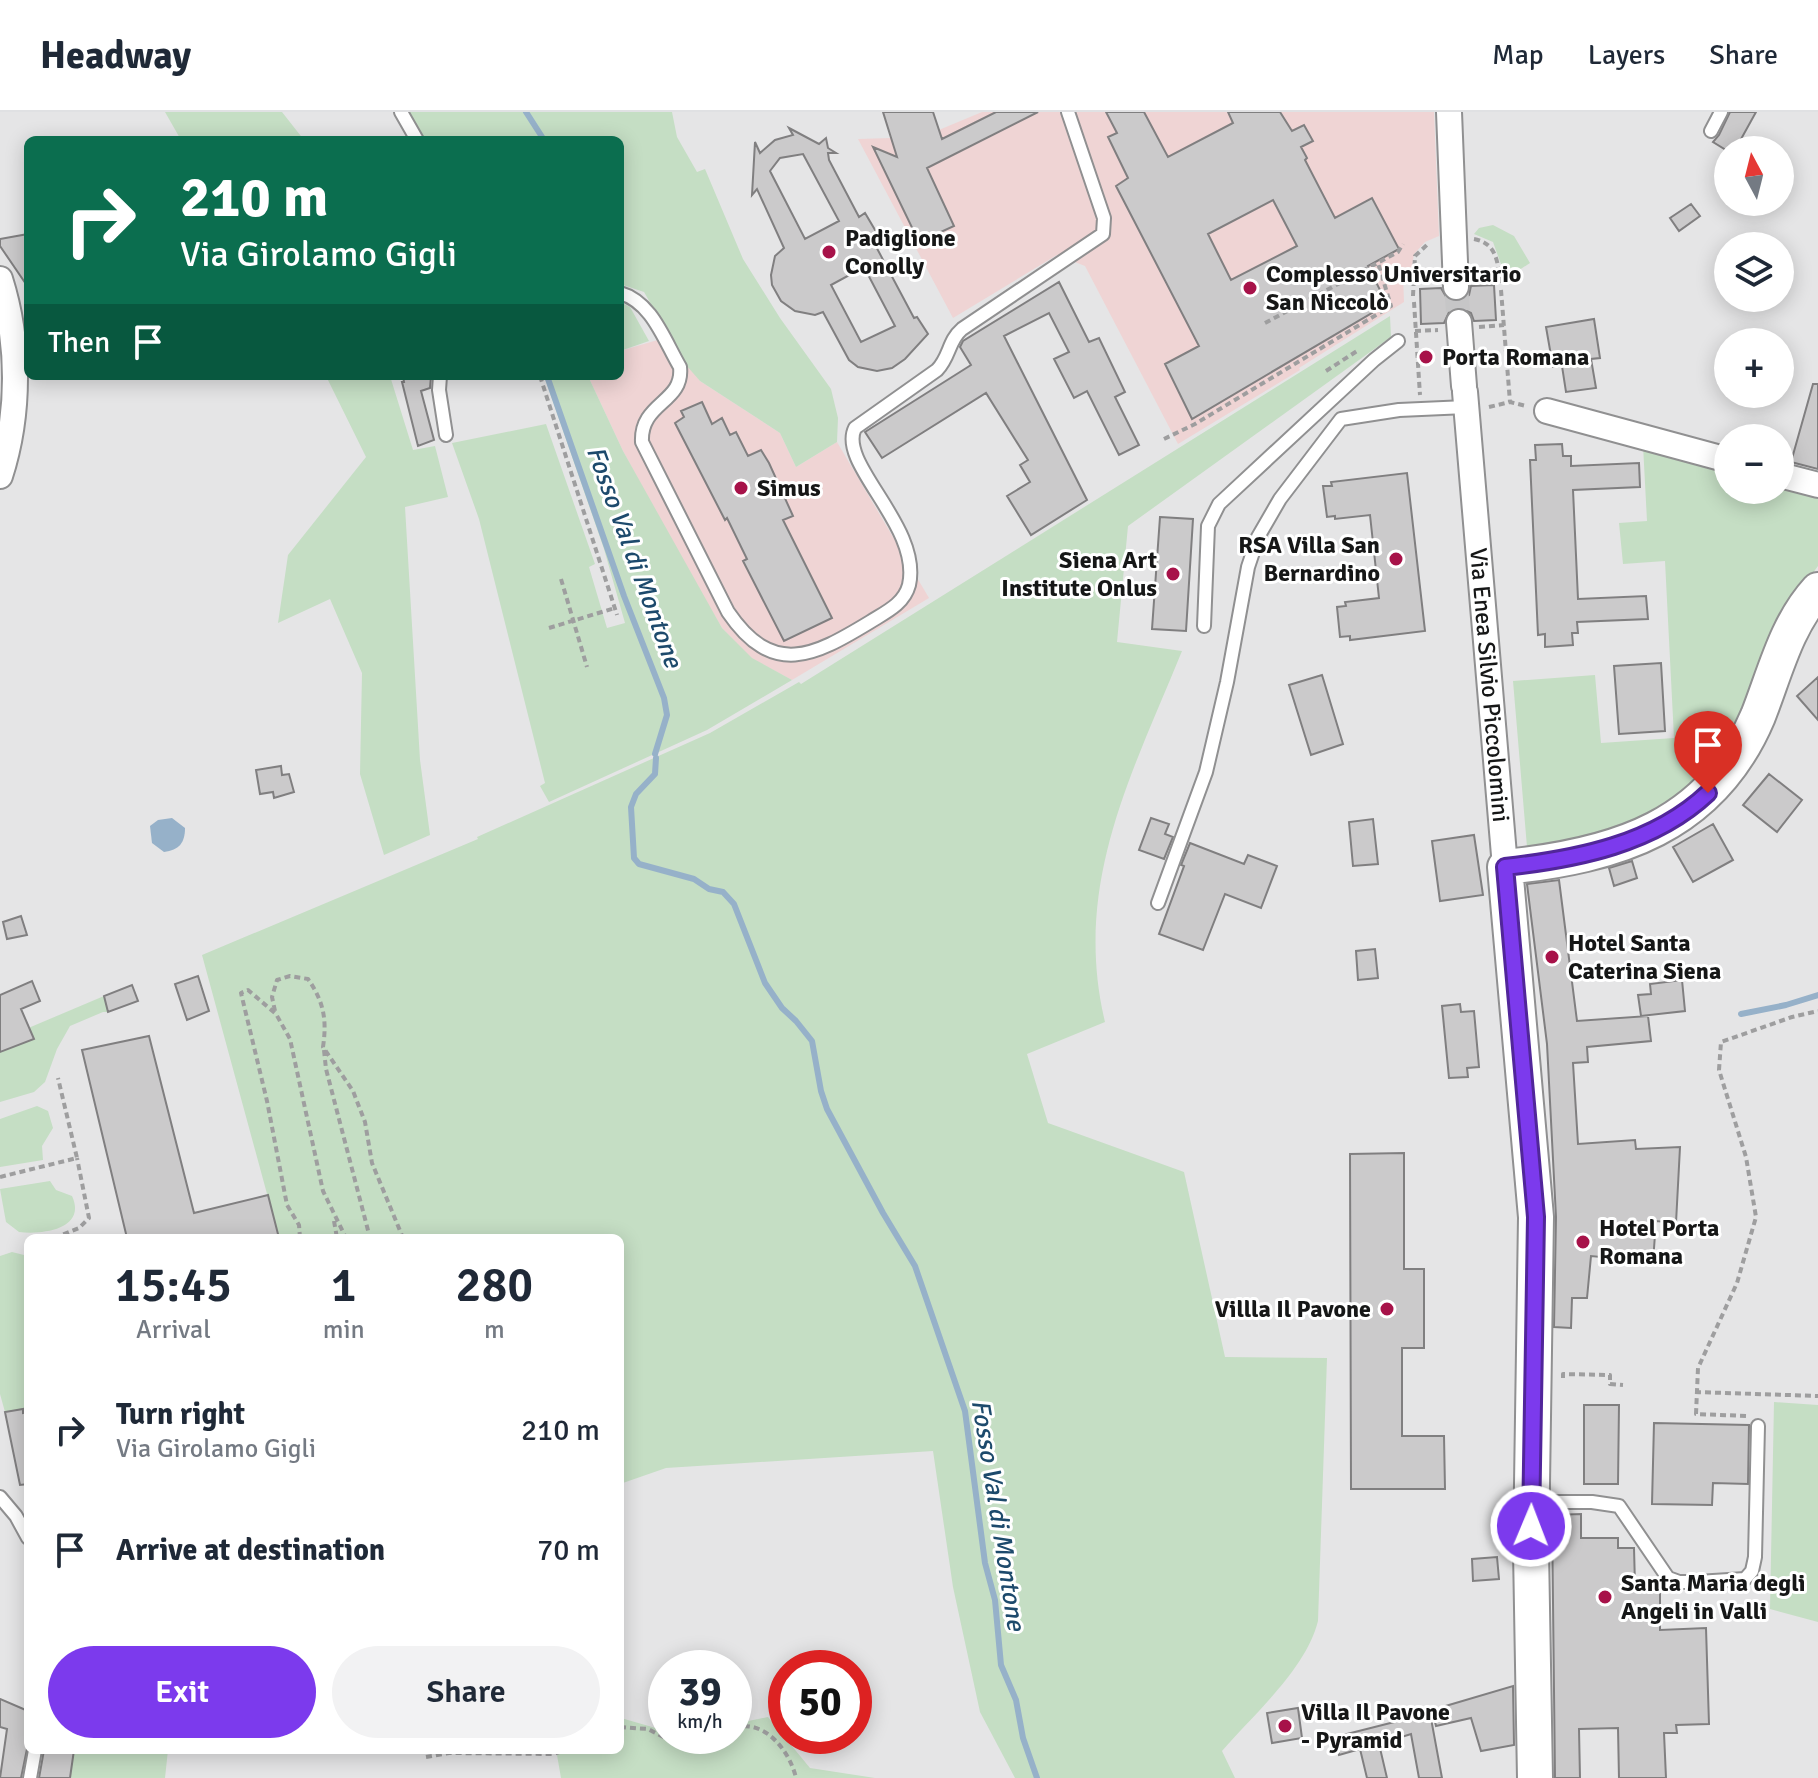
<!DOCTYPE html>
<meta charset="utf-8">
<style>
body{margin:0;font-family:Signika,sans-serif;background:#f2f2f3;color:#1f2937;height:100vh;display:flex;flex-direction:column;font-size:30px;white-space:nowrap}
*{box-sizing:border-box;margin:0}
p{font-size:26px;color:#747a83}
.icon{flex:none;width:44px;height:44px;fill:none;stroke:currentColor;stroke-width:2;stroke-linecap:round;stroke-linejoin:round}
.map{position:relative;flex:1;overflow:hidden}
.sheet{position:absolute;left:24px;top:1122px;width:600px;height:520px;display:flex;flex-direction:column;background:#fff;border-radius:12px;box-shadow:0 4px 20px #0003}
.sheet>*{flex:none}
.hud{position:absolute;left:24px;top:24px;width:600px;height:244px;border-radius:12px;box-shadow:0 4px 20px #0003;background:#0b6e4f;color:#fff;overflow:hidden}
.needle{width:52px;rotate:353deg}
.fabs{position:absolute;left:1714px;top:24px;display:grid;gap:16px}
.fabs a{display:grid;place-items:center;width:80px;height:80px;border-radius:50%;background:#fff;box-shadow:0 4px 20px #0003;font-size:40px}
.speed{position:absolute;left:648px;top:1538px;display:flex;gap:16px;font-size:40px;font-weight:700;text-align:center}
.speed>*{display:grid;place-content:center;width:104px;height:104px;border-radius:50%;background:#fff;box-shadow:0 4px 20px #0003;line-height:1}
.speed small{font-size:20px;font-weight:400}
.speed .limit{border:12px solid #d22;background:#fff;color:#111}
.pin{position:absolute;display:grid;place-items:center;width:68px;height:68px;color:#fff;margin:-82px -34px;border-radius:50% 50% 50% 0;rotate:-45deg;box-shadow:0 0 8px #0007}
.pin .icon{rotate:45deg}
.me{position:absolute;width:88px;margin:-44px;rotate:1deg;stroke-linejoin:round;filter:drop-shadow(0 0 6px #0008)}
.turn{display:flex;align-items:center;gap:28px;height:168px;padding:0 24px;font-size:36px}
.turn .icon{width:104px;height:104px;stroke-width:2.5}
.turn b{display:block;font-size:56px;line-height:68px}
.then{display:flex;align-items:center;height:76px;padding:0 24px;background:#0003;gap:16px;font-size:30px}
.eta{display:flex;justify-content:space-evenly;align-items:center;height:136px;text-align:center}
.eta b{font-size:48px;font-weight:600;line-height:56px}
.button{display:flex;gap:16px;margin-top:auto;padding:16px 24px}
.button a{flex:1;height:92px;border-radius:48px;background:#7c3aed;color:#fff;font-size:32px;font-weight:600;line-height:92px;text-align:center}
.button a+a{background:#f2f2f3;color:#1f2937}
ul{padding:0;list-style:none}
li{display:flex;align-items:center;gap:24px;height:120px;padding:0 24px}
li div{flex:1}
li b{display:block;font-size:30px}
li em{font-style:normal}
header{display:flex;align-items:center;gap:48px;box-sizing:border-box;height:112px;padding:0 40px;background:#fff;border-bottom:2px solid #e0e1e3}
header strong{font-size:38px}
nav{display:flex;gap:44px;margin-inline-start:auto;font-size:28px}
.map>svg:first-child{display:block}
.education{fill:#efd4d4}
.green{fill:#c5dec4}
.water{fill:#96b1c9}
.lines{fill:none;stroke-linecap:round;stroke-linejoin:round}
.stream{stroke:#96b1c9;stroke-width:6}
.building{fill:#cbcacb;stroke:#807f80;stroke-width:2;fill-rule:evenodd}
.street-tunnel{stroke:#c6c6c7;stroke-width:24;stroke-dasharray:24 12;stroke-linecap:butt}
.lane-casing{stroke:#909091;stroke-width:16}
.street-casing{stroke:#909091;stroke-width:28}
.secondary-casing{stroke:#909091;stroke-width:38}
.path{stroke:#9e9e9f;stroke-width:4;stroke-dasharray:6 4;stroke-linecap:butt}
.lane{stroke:#fff;stroke-width:12}
.street{stroke:#fff;stroke-width:24}
.secondary{stroke:#fff;stroke-width:34}
.route-casing{stroke:#51269a;stroke-width:20}
.route{stroke:#7c3aed;stroke-width:14}
.poi-dot{fill:#a71249;stroke:#fff;stroke-width:3}
.labels{text-anchor:middle;dominant-baseline:central;stroke-width:6;stroke-linejoin:round;paint-order:stroke}
.poi-label{font-size:24px;font-weight:bold;fill:#161717;stroke:#fff;text-anchor:start}
.street-label{font-size:24px;fill:#161717;stroke:#fff}
.water-label{font-size:26px;font-style:italic;fill:#1d4a6c;stroke:#fff}
</style>
<header>
<strong>Headway</strong>
<nav><a>Map</a><a>Layers</a><a>Share</a></nav>
</header>
<div class="map">
<svg width="1818" height="1666" viewBox="0 0 1818 1666">
<rect width="100%" height="100%" fill="#e5e5e6"/>
<path class="education" d="M 982,0 L 1434,0 L 1439,124 L 1425,130 L 1414,142 L 1411,161 L 1403,163 L 1404,190 L 1299,256 L 1300,258 L 1178,332 L 1085,154 L 1057,143 L 953,206 L 858,27 L 922,25 Z
M 668,225 L 700,269 L 780,321 L 796,355 L 837,330 L 929,486 L 792,568 L 751,546 L 722,516 L 679,443 L 623,339 L 588,264 L 620,264 L 620,239 Z"/>
<path class="green" d="M 165,0 L 282,0 L 304,28 L 181,28 Z
M 409,0 L 672,0 L 677,25 L 697,60 L 705,57 L 743,147 L 780,206 L 831,277 L 838,306 L 837,330 L 796,355 L 780,321 L 700,269 L 686,253 L 644,180 L 620,172 L 620,28 L 425,28 Z
M 1493,113 L 1514,124 L 1530,151 L 1510,164 L 1509,155 L 1502,155 L 1493,130 L 1474,122 L 1479,116 Z
M 620,190 L 630,195 L 649,229 L 620,239 Z
M 1390,204 L 1391,225 L 1128,414 L 1117,530 L 1182,539 C 1132,662 1072,772 1105,910 L 1027,942 L 1048,1011 L 1184,1060 L 1225,1245 L 1327,1246 L 1318,1509 C 1306,1557 1254,1602 1222,1639 L 1235,1666 L 1015,1666 L 980,1600 L 953,1475 L 933,1339 L 666,1356 L 620,1372 L 620,1126 L 279,1126 L 202,843 L 478,727 L 477,725 L 710,621 L 799,570 L 801,572 Z
M 326,264 L 390,264 L 413,338 L 435,334 L 448,385 L 405,395 L 420,648 L 430,723 L 384,743 L 360,662 L 362,561 L 330,487 L 278,511 L 288,443 L 366,345 Z
M 544,264 L 588,264 L 623,339 L 722,516 L 752,546 L 792,568 L 707,618 L 549,690 L 540,674 L 545,671 L 479,407 L 452,331 L 546,312 L 595,452 L 589,455 L 607,516 L 625,511 L 604,437 Z
M 1643,333 L 1728,356 L 1728,378 L 1780,378 L 1780,371 L 1818,381 L 1818,454 L 1791,491 L 1731,633 L 1684,686 L 1588,729 L 1527,735 L 1513,569 L 1595,563 L 1601,631 L 1674,626 L 1665,449 L 1623,452 L 1619,411 L 1647,409 Z
M 104,884 L 108,900 L 103,900 L 70,914 L 57,937 L 45,970 L 34,980 L 0,990 L 0,928 Z
M 37,994 L 48,999 L 53,1016 L 42,1034 L 43,1048 L 0,1055 L 0,1007 Z
M 50,1069 L 56,1078 L 72,1084 C 87,1117 43,1123 19,1120 L 6,1110 L 0,1077 Z
M 12,1140 L 28,1144 L 28,1300 L 23,1301 L 22,1297 L 5,1300 L 0,1282 L 0,1144 Z
M 1774,1290 L 1818,1293 L 1818,1510 L 1770,1497 Z
M 768,1605 L 810,1656 L 875,1666 L 561,1666 L 557,1643 L 566,1638 L 620,1638 L 621,1606 L 666,1619 L 666,1624 L 734,1624 L 734,1612 Z
M 45,1638 L 168,1638 L 165,1666 L 42,1666 Z"/>
<path class="water" d="M 172,706 L 185,716 C 185,731 179,738 164,740 L 152,731 L 150,714 L 158,708 Z"/>
<g class="lines">
<path class="stream" d="M 526,0 L 544,28
M 547,264 L 624,484 L 664,586 L 667,603 L 655,642
M 656,646 L 655,662 L 636,682 L 631,695 L 634,746 L 639,752 L 694,767 L 709,777 L 723,780 L 734,792 L 765,871 L 782,896 L 796,909 L 812,929 L 821,979 L 827,997 L 883,1101 L 915,1154 L 965,1299 L 985,1451 L 995,1488 L 1001,1553 L 1016,1588 L 1023,1626 L 1037,1666
M 1741,902 L 1786,893 L 1818,883"/>
</g>
<path class="building" d="M 883,0 L 933,0 L 942,27 L 996,0 L 1038,0 L 927,56 L 954,114 L 919,130 L 873,35 L 897,45 Z
M 1106,0 L 1144,0 L 1168,45 L 1233,11 L 1228,0 L 1280,0 L 1292,19 L 1304,13 L 1313,29 L 1301,35 L 1307,46 L 1305,48 L 1335,106 L 1372,86 L 1399,137 L 1368,154 L 1387,192 L 1192,307 L 1165,252 L 1199,234 L 1116,74 L 1128,66 L 1108,25 L 1117,21 ZM 1273,88 L 1297,134 L 1231,168 L 1208,122 Z
M 1730,0 L 1756,0 L 1735,38 L 1726,38 L 1713,30 L 1719,23 Z
M 789,16 L 819,32 L 826,26 L 828,36 L 836,41 L 828,41 L 829,48 L 859,105 L 865,101 L 878,123 L 872,127 L 914,206 L 917,205 L 928,222 L 905,247 L 892,256 L 877,259 L 858,255 L 849,248 L 823,200 L 815,203 L 795,199 L 781,189 L 772,173 L 771,163 L 775,144 L 784,136 L 757,77 L 752,83 L 755,30 L 760,41 L 775,28 L 793,23 ZM 803,42 L 839,109 L 805,127 L 770,59 L 780,46 ZM 864,155 L 895,214 L 861,230 L 831,173 Z
M 1691,92 L 1700,104 L 1679,119 L 1670,106 Z
M 28,122 L 28,175 L 0,134 L 0,127 Z
M 1059,170 L 1089,230 L 1099,226 L 1125,280 L 1115,285 L 1139,333 L 1119,343 L 1087,279 L 1074,286 L 1054,247 L 1069,240 L 1049,201 L 1004,224 L 1087,388 L 1031,423 L 1007,384 L 1030,370 L 1020,353 L 1028,348 L 986,281 L 882,346 L 865,320 L 971,253 L 960,235 L 963,229 Z
M 1494,173 L 1496,208 L 1474,209 L 1471,201 L 1459,195 L 1450,198 L 1444,211 L 1421,212 L 1420,177 L 1441,176 L 1448,188 L 1457,190 L 1469,183 L 1471,174 Z
M 1594,207 L 1600,246 L 1591,247 L 1596,276 L 1566,280 L 1562,254 L 1553,255 L 1546,215 Z
M 403,264 L 431,264 L 430,276 L 421,279 L 434,328 L 418,334 L 402,270 L 404,270 Z
M 1813,272 L 1818,272 L 1818,357 L 1791,350 Z
M 702,290 L 712,312 L 722,306 L 730,323 L 736,320 L 748,344 L 761,338 L 769,351 L 793,404 L 783,408 L 832,506 L 784,529 L 743,449 L 747,447 L 727,406 L 725,408 L 675,311 L 684,305 L 681,299 Z
M 1562,332 L 1563,344 L 1571,344 L 1571,354 L 1639,351 L 1640,375 L 1573,378 L 1578,487 L 1646,484 L 1648,507 L 1577,510 L 1578,521 L 1572,521 L 1573,533 L 1545,535 L 1545,522 L 1538,523 L 1530,348 L 1536,348 L 1535,333 Z
M 1407,361 L 1425,519 L 1350,528 L 1350,524 L 1340,525 L 1337,495 L 1346,494 L 1345,490 L 1379,486 L 1370,403 L 1335,407 L 1335,404 L 1327,405 L 1323,374 L 1332,374 L 1331,370 Z
M 1160,405 L 1193,407 L 1186,519 L 1152,517 Z
M 1661,551 L 1665,619 L 1619,622 L 1614,554 Z
M 1322,563 L 1343,632 L 1311,643 L 1289,573 Z
M 1818,565 L 1818,608 L 1797,584 Z
M 281,654 L 282,663 L 289,662 L 294,680 L 274,686 L 273,680 L 260,682 L 256,658 Z
M 1769,662 L 1802,688 L 1777,720 L 1743,693 Z
M 1151,706 L 1169,712 L 1165,722 L 1173,725 L 1164,747 L 1139,738 Z
M 1373,707 L 1378,752 L 1353,754 L 1349,710 Z
M 1713,712 L 1733,748 L 1693,770 L 1673,735 Z
M 1474,723 L 1483,783 L 1440,789 L 1432,729 Z
M 1190,731 L 1244,752 L 1248,743 L 1277,754 L 1261,796 L 1225,782 L 1203,838 L 1159,822 L 1184,754 L 1181,753 Z
M 1632,749 L 1637,766 L 1614,774 L 1609,756 Z
M 1559,768 L 1577,909 L 1648,904 L 1651,929 L 1587,935 L 1588,950 L 1573,951 L 1578,1032 L 1635,1028 L 1636,1037 L 1680,1035 L 1676,1111 L 1656,1109 L 1653,1150 L 1591,1144 L 1587,1186 L 1572,1186 L 1571,1216 L 1554,1215 L 1556,1105 L 1547,932 L 1527,772 Z
M 21,804 L 27,823 L 7,827 L 3,810 Z
M 1375,837 L 1378,866 L 1358,868 L 1356,839 Z
M 198,864 L 209,899 L 187,908 L 175,872 Z
M 1682,868 L 1685,899 L 1641,904 L 1638,883 L 1651,882 L 1650,872 Z
M 32,869 L 40,889 L 21,897 L 34,927 L 0,940 L 0,883 Z
M 132,873 L 138,889 L 108,900 L 104,884 Z
M 1460,892 L 1461,900 L 1474,899 L 1479,955 L 1467,956 L 1468,965 L 1449,966 L 1442,894 Z
M 149,924 L 194,1101 L 268,1083 L 279,1126 L 127,1126 L 82,938 Z
M 1404,1041 L 1404,1157 L 1424,1157 L 1424,1236 L 1402,1236 L 1402,1324 L 1444,1324 L 1445,1377 L 1351,1377 L 1350,1042 Z
M 1584,1293 L 1619,1293 L 1618,1372 L 1584,1372 Z
M 23,1297 L 23,1301 L 28,1300 L 28,1372 L 20,1373 L 5,1300 Z
M 1654,1311 L 1749,1313 L 1748,1372 L 1713,1371 L 1712,1393 L 1652,1392 Z
M 1581,1402 L 1581,1426 L 1618,1426 L 1618,1436 L 1634,1436 L 1635,1473 L 1652,1473 L 1660,1480 L 1660,1518 L 1706,1516 L 1709,1612 L 1676,1613 L 1677,1621 L 1664,1621 L 1666,1666 L 1619,1666 L 1618,1616 L 1579,1617 L 1580,1666 L 1555,1666 L 1552,1403 Z
M 1497,1445 L 1499,1467 L 1473,1469 L 1472,1447 Z
M 1513,1574 L 1514,1633 L 1481,1639 L 1471,1606 L 1436,1614 L 1432,1598 Z
M 0,1587 L 28,1599 L 28,1632 L 21,1666 L 0,1666 L 7,1617 L 0,1615 Z
M 1298,1596 L 1302,1626 L 1272,1631 L 1267,1601 Z
M 1430,1601 L 1442,1666 L 1419,1666 L 1411,1622 L 1379,1632 L 1387,1666 L 1367,1666 L 1360,1637 L 1339,1643 L 1335,1625 Z
M 44,1638 L 74,1638 L 70,1666 L 39,1666 Z"/>
<g class="lines">
<path class="street-tunnel" d="M 1456,175 L 1459,210"/>
<g class="lane-casing">
<path id="lane" d="M 401,0 L 417,28
M 1711,19 L 1721,0
M 620,181 C 652,190 664,228 680,255 C 684,291 640,290 642,330 L 728,500 C 773,566 814,544 870,510 C 886,500 904,492 909,473 C 922,414 837,352 855,316 L 937,258 C 950,245 948,229 962,217 L 1103,122 L 1104,106 L 1068,0
M 440,264 L 439,278 L 446,323
M 1204,514 L 1208,414 L 1219,392 L 1374,248 L 1398,229
M 1158,791 L 1206,660 L 1227,570 L 1248,455 L 1258,425 L 1280,387 L 1341,307 L 1399,298 L 1466,295
M 0,1385 L 16,1404 L 28,1426
M 1535,1390 L 1592,1390 L 1619,1394 L 1668,1466 L 1679,1470 L 1697,1470 L 1745,1467 L 1752,1459 L 1755,1445 L 1758,1314
M 30,1666 L 35,1638"/>
</g>
<g class="street-casing">
<g id="street">
<path d="M 1449,0 L 1456,175"/>
<path d="M 0,167 C 20,230 20,302 0,364"/>
<path d="M 1459,210 L 1464,274"/>
<path id="s1" d="M 1465,280 L 1505,755"/>
<path d="M 1547,299 L 1728,348"/>
<path d="M 1780,363 L 1818,373"/>
</g>
</g>
<g class="secondary-casing">
<path id="secondary" d="M 1535,1666 L 1531,1439 L 1536,1105 L 1505,755 C 1616,744 1711,715 1758,604 C 1775,561 1786,513 1818,478"/>
</g>
<path class="path" d="M 1474,127 C 1497,131 1498,151 1500,171
M 1501,178 L 1510,290
M 1413,184 L 1415,144 L 1429,131
M 1414,190 L 1420,283
M 1265,211 L 1398,140 L 1403,132
M 1479,215 L 1504,213
M 1415,219 L 1438,218
M 1326,259 L 1357,239
M 540,264 L 617,503
M 1489,295 L 1510,290 L 1526,294
M 1164,327 L 1195,312 L 1391,194 L 1378,151
M 561,467 L 587,555
M 549,516 L 615,496
M 275,899 L 272,885 L 277,868 L 290,864 L 308,867 C 324,890 327,908 323,935 L 353,979 L 365,1010 L 372,1051 L 403,1126
M 324,938 L 326,957 L 370,1126
M 0,1065 L 77,1046 L 58,966
M 334,1109 L 337,1126
M 54,1126 L 79,1116 L 89,1106 L 77,1046
M 300,1126 L 299,1113 L 287,1093 L 267,989 L 241,881 L 248,878 L 276,902 L 290,927 L 323,1079 L 346,1126
M 1563,1266 L 1563,1262 L 1610,1263 L 1610,1272 L 1623,1273
M 1695,1280 L 1818,1284
M 1746,1304 L 1696,1302 L 1698,1256 L 1737,1171 L 1756,1105 L 1746,1045 L 1719,958 L 1721,930 L 1792,905 L 1818,899
M 620,1615 L 648,1617 L 671,1629 L 708,1624
M 734,1616 C 764,1606 790,1639 796,1666
M 426,1645 L 449,1641 L 554,1642 L 565,1638"/>
<use href="#lane" class="lane"/>
<use href="#street" class="street"/>
<use href="#secondary" class="secondary"/>
</g>
<g class="lines">
<g class="route-casing">
<path id="route" d="M 1531,1414 L 1536,1105 L 1505,755 C 1577,747 1654,732 1708,681"/>
</g>
<use href="#route" class="route"/>
</g>
<g class="poi-dot">
<circle cx="829" cy="140" r="8"/>
<circle cx="1250" cy="176" r="8"/>
<circle cx="1426" cy="245" r="8"/>
<circle cx="741" cy="376" r="8"/>
<circle cx="1396" cy="447" r="8"/>
<circle cx="1173" cy="462" r="8"/>
<circle cx="1552" cy="845" r="8"/>
<circle cx="1583" cy="1130" r="8"/>
<circle cx="1387" cy="1197" r="8"/>
<circle cx="1605" cy="1485" r="8"/>
<circle cx="1285" cy="1614" r="8"/>
</g>
<g class="labels">
<g class="poi-label">
<text x="845" y="126">Padiglione<tspan x="845" dy="28">Conolly</tspan></text>
<text x="1266" y="162">Complesso Universitario<tspan x="1266" dy="28">San Niccolò</tspan></text>
<text x="1442" y="245">Porta Romana</text>
<text x="757" y="376">Simus</text>
<text x="1380" y="433" text-anchor="end">RSA Villa San<tspan x="1380" dy="28">Bernardino</tspan></text>
<text x="1157" y="448" text-anchor="end">Siena Art<tspan x="1157" dy="28">Institute Onlus</tspan></text>
<text x="1568" y="831">Hotel Santa<tspan x="1568" dy="28">Caterina Siena</tspan></text>
<text x="1599" y="1116">Hotel Porta<tspan x="1599" dy="28">Romana</tspan></text>
<text x="1371" y="1197" text-anchor="end">Villla Il Pavone</text>
<text x="1621" y="1471">Santa Maria degli<tspan x="1621" dy="28">Angeli in Valli</tspan></text>
<text x="1301" y="1600">Villa Il Pavone<tspan x="1301" dy="28">- Pyramid</tspan></text>
</g>
<g class="street-label">
<text stroke="none"><textPath href="#s1" startOffset="294">Via Enea Silvio Piccolomini</textPath></text>
</g>
<g class="water-label">
<text transform="translate(634 445) rotate(70)">Fosso Val di Montone</text>
<text transform="translate(998 1403) rotate(81)">Fosso Val di Montone</text>
</g>
</g>
</svg>
<div class="fabs">
<a><svg class="needle" viewBox="-14 -14 28 28"><path d="M0-13l5 13h-10z" fill="#e53935"/><path d="M0 13l5-13h-10z" fill="#747a83"/></svg></a>
<a><svg class="icon" aria-label="layers" viewBox="0 0 24 24"><path d="M12 4l9 5-9 5-9-5zM3 14l9 5 9-5"/></svg></a>
<a>+</a>
<a>−</a>
</div>
<div class="speed"><div>39<small>km/h</small></div><div class="limit">50</div></div>
<div class="pin" style="left:1708px;top:681px;background:#d93025"><svg class="icon" aria-label="arrive" viewBox="0 0 24 24"><path d="M6 21V4h12l-3 4 3 4H6"/></svg></div>
<svg class="me" style="left:1531px;top:1414px" viewBox="-20 -20 40 40"><circle r="17" fill="#7c3aed" stroke="#fff" stroke-width="3"/><path d="M0-11L8 9 0 5-8 9z" fill="#fff"/></svg>
<div class="hud">
<div class="turn"><svg class="icon" aria-label="right" viewBox="0 0 24 24"><path d="M7 20v-9h11M14 6l5 5-5 5"/></svg><div><b>210 m</b>Via Girolamo Gigli</div></div>
<div class="then">Then<svg class="icon" aria-label="arrive" viewBox="0 0 24 24"><path d="M6 21V4h12l-3 4 3 4H6"/></svg></div>
</div>
<section class="sheet">
<div class="eta">
<div><b>15:45</b><p>Arrival</p></div>
<div><b>1</b><p>min</p></div>
<div><b>280</b><p>m</p></div>
</div>
<ul>
<li><svg class="icon" aria-label="right" viewBox="0 0 24 24"><path d="M7 20v-9h11M14 6l5 5-5 5"/></svg><div><b>Turn right</b><p>Via Girolamo Gigli</p></div><em>210 m</em></li>
<li><svg class="icon" aria-label="arrive" viewBox="0 0 24 24"><path d="M6 21V4h12l-3 4 3 4H6"/></svg><div><b>Arrive at destination</b></div><em>70 m</em></li>
</ul>
<div class="button"><a>Exit</a><a>Share</a></div>
</section>
</div>
